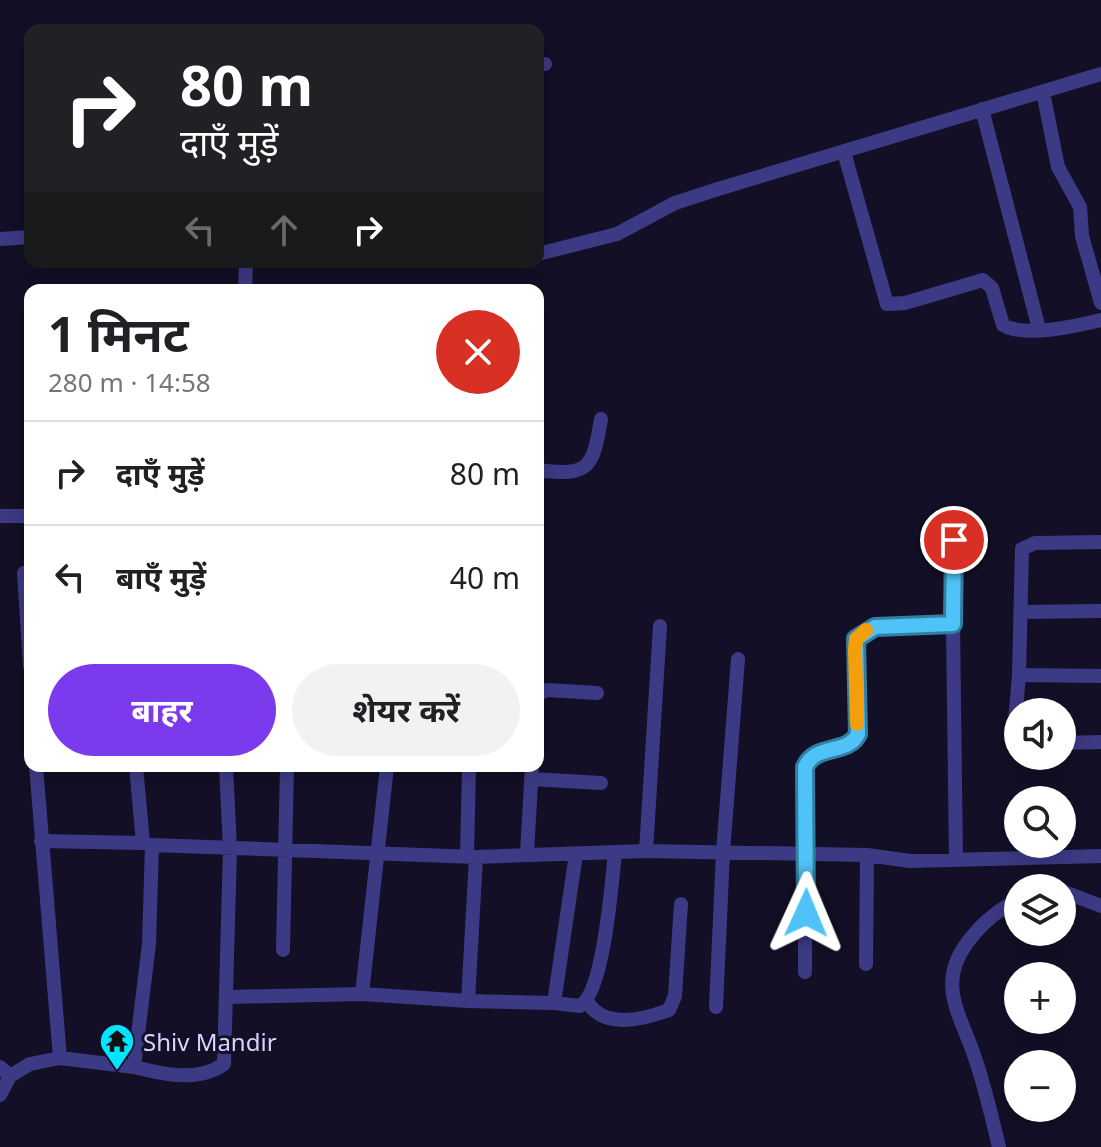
<!DOCTYPE html>
<html lang="hi">
<meta charset="utf-8">
<style>
body{margin:0;font-family:"Noto Sans","Noto Sans Devanagari",sans-serif;background:#f2f2f2;color:#202124;height:100vh;display:flex;flex-direction:column;font-size:30px;white-space:nowrap}
*{box-sizing:border-box;margin:0}
p{font-size:26px;color:#757577}
.icon{flex:none;width:44px;height:44px;fill:none;stroke:currentColor;stroke-width:2;stroke-linecap:round;stroke-linejoin:round}
.map{position:relative;flex:1;overflow:hidden}
.drawer{position:absolute;left:24px;top:284px;width:520px;height:488px;display:flex;flex-direction:column;background:#fff;border-radius:16px;box-shadow:0 4px 20px #0003}
.drawer>*{flex:none}
.guide{position:absolute;left:24px;top:24px;width:520px;height:244px;border-radius:16px;box-shadow:0 4px 20px #0003;background:#202124;color:#fff;overflow:hidden}
.tools{position:absolute;left:1004px;top:698px;display:grid;gap:16px}
.tools a{display:grid;place-items:center;width:72px;height:72px;border-radius:50%;background:#fff;box-shadow:0 4px 20px #0003;font-size:40px}
.pin{position:absolute;display:grid;place-items:center;width:68px;height:68px;color:#fff;margin:-34px;border:4px solid #fff;border-radius:50%;box-shadow:0 2px 8px #0007}
.me{position:absolute;width:88px;margin:-44px;rotate:1deg;stroke-linejoin:round;filter:drop-shadow(0 0 6px #0008)}
.turn{display:flex;align-items:center;gap:28px;height:168px;padding:0 24px;font-size:36px}
.turn .icon{width:104px;height:104px;stroke-width:2.5}
.turn b{display:block;font-size:56px;line-height:68px}
.lanes{display:flex;align-items:center;height:76px;padding:0 24px;background:#0003;justify-content:center;gap:40px;direction:ltr}
.lanes .off{opacity:.35}
.round{display:grid;place-items:center;flex:none;width:84px;height:84px;border-radius:42px;background:#f2f2f2}
.summary{display:flex;align-items:center;justify-content:space-between;height:136px;padding:0 24px}
h1{font-size:48px;font-weight:700;line-height:60px}
.cta{display:flex;gap:16px;margin-top:auto;padding:16px 24px}
.cta a{flex:1;height:92px;border-radius:48px;background:#7c3aed;color:#fff;font-size:32px;font-weight:700;line-height:92px;text-align:center}
.cta a+a{background:#f2f2f2;color:#202124}
ul{padding:0;list-style:none}
li{display:flex;align-items:center;gap:24px;height:104px;padding:0 24px;border-top:2px solid #e0e0e0}
li div{flex:1}
li b{display:block;font-size:30px}
li em{font-style:normal}
.map>svg:first-child{display:block}
.lines{fill:none;stroke-linecap:round;stroke-linejoin:round}
.minor{stroke:#3d3a85;stroke-width:14}
.route-casing{stroke:#337fa1;stroke-width:20}
.route{stroke:#4fc3f7;stroke-width:14}
.slow{stroke:#f59e0b;stroke-width:14}
.labels{text-anchor:middle;dominant-baseline:central;stroke-width:6;stroke-linejoin:round;paint-order:stroke}
.poi-label{font-size:24px;fill:#d9d4ff;stroke:#130f26;text-anchor:start}
</style>
<div class="map">
<svg width="1101" height="1147" viewBox="0 0 1101 1147">
<rect width="100%" height="100%" fill="#130f26"/>
<g class="lines">
<path class="minor" d="M 538,64 L 545,64
M 1043,92 L 1058,167 L 1080,207 L 1082,236 L 1101,303
M 982,109 L 1039,329
M 844,152 L 887,304 L 905,303 L 983,280 L 992,288 L 1003,325 C 1025,338 1076,326 1101,320
M 0,239 L 30,237
M 538,254 L 617,234 L 675,203 L 718,189 L 1101,74
M 245,290 L 246,262
M 538,470 C 590,477 593,467 601,419
M 0,516 L 30,516
M 1101,542 L 1035,543 L 1022,549 L 1019,675 L 1101,676
M 24,573 L 30,666
M 1021,612 L 1101,611
M 953,624 L 954,540
M 538,694 L 547,690 L 597,693
M 1018,742 L 1014,733 L 1019,675
M 1062,743 L 1101,742
M 387,766 L 362,994 L 468,1001
M 531,779 L 601,783
M 41,841 L 143,843
M 152,845 L 476,857 L 646,851 L 867,855 L 910,861 L 1101,856
M 646,851 L 660,626
M 527,853 L 532,766
M 576,854 L 554,1003 L 580,1006 C 604,992 612,881 615,852
M 467,856 L 469,766
M 476,857 L 468,1001 L 554,1003
M 1062,891 L 1101,906
M 283,950 L 287,766
M 866,964 L 867,855
M 805,972 L 805,767 L 817,752 L 855,741 L 858,734 L 855,650 L 856,639 L 865,631 L 953,624 L 956,860
M 227,997 L 362,994
M 587,1001 C 603,1030 642,1020 669,1010 L 675,996 L 681,904
M 716,1007 L 723,852 L 738,659
M 60,1058 L 134,1067 L 149,944 L 152,845 L 143,843 L 136,766
M 0,1067 L 10,1076 L 30,1064 L 60,1058 L 36,766
M 134,1067 C 164,1074 197,1083 224,1064 L 230,849 L 226,766
M 0,1095 L 10,1076
M 999,1147 C 992,1117 985,1087 975,1058 C 961,1015 936,985 967,943 C 981,924 997,910 1018,900"/>
</g>
<g class="lines">
<g class="route-casing">
<path id="route" d="M 806,913 L 805,767 C 816,743 848,755 858,734 L 856,639 L 875,627 L 953,624 L 954,540"/>
</g>
<use href="#route" class="route"/>
<path class="slow" d="M 857,724 L 855,650 L 856,639 L 866,630"/>
</g>
<defs>
<g id="temple-pin" transform="scale(1.8)"><path d="M0 17L-7.5 6A9.5 9.5 0 1 1 7.5 6Z" fill="#00e5ff" stroke="#130f26"/><path d="M0-6L5-2H3V0L6.5 2.5H4V6H1.5V3h-3V6H-4V2.5H-6.5L-3 0V-2H-5Z" fill="#111"/></g>
</defs>
<g fill-rule="evenodd">
<use href="#temple-pin" x="117" y="1041"/>
</g>
<g class="labels">
<g class="poi-label">
<text x="143" y="1041">Shiv Mandir</text>
</g>
</g>
</svg>
<div class="tools">
<a><svg class="icon" aria-label="sound" viewBox="0 0 24 24"><path d="M4 9h4l5-4v14l-5-4H4zM17 9q2 3 0 6"/></svg></a>
<a><svg class="icon" aria-label="search" viewBox="0 0 24 24"><circle cx="10" cy="10" r="6"/><path d="M15 15l6 6"/></svg></a>
<a><svg class="icon" aria-label="layers" viewBox="0 0 24 24"><path d="M12 4l9 5-9 5-9-5zM3 14l9 5 9-5"/></svg></a>
<a>+</a>
<a>−</a>
</div>
<div class="pin" style="left:954px;top:540px;background:#d93025"><svg class="icon" aria-label="arrive" viewBox="0 0 24 24"><path d="M6 21V4h12l-3 4 3 4H6"/></svg></div>
<svg class="me" style="left:806px;top:913px" viewBox="-20 -20 40 40"><path d="M0-17L14 15 0 8-14 15z" fill="#4fc3f7" stroke="#fff" stroke-width="4"/></svg>
<div class="guide">
<div class="turn"><svg class="icon" aria-label="right" viewBox="0 0 24 24"><path d="M7 20v-9h11M14 6l5 5-5 5"/></svg><div><b>80 m</b>दाएँ मुड़ें</div></div>
<div class="lanes"><svg class="icon off" aria-label="left" viewBox="0 0 24 24"><path d="M17 20v-9H6M10 6l-5 5 5 5"/></svg><svg class="icon off" aria-label="ahead" viewBox="0 0 24 24"><path d="M12 20V5M6 11l6-6 6 6"/></svg><svg class="icon" aria-label="right" viewBox="0 0 24 24"><path d="M7 20v-9h11M14 6l5 5-5 5"/></svg></div>
</div>
<section class="drawer">
<div class="summary"><div><h1>1 मिनट</h1><p>280 m · 14:58</p></div><a class="round" style="background:#d93025;color:#fff"><svg class="icon" aria-label="close" viewBox="0 0 24 24"><path d="M6 6l12 12M18 6L6 18"/></svg></a></div>
<ul>
<li><svg class="icon" aria-label="right" viewBox="0 0 24 24"><path d="M7 20v-9h11M14 6l5 5-5 5"/></svg><div><b>दाएँ मुड़ें</b></div><em>80 m</em></li>
<li><svg class="icon" aria-label="left" viewBox="0 0 24 24"><path d="M17 20v-9H6M10 6l-5 5 5 5"/></svg><div><b>बाएँ मुड़ें</b></div><em>40 m</em></li>
</ul>
<div class="cta"><a>बाहर</a><a>शेयर करें</a></div>
</section>
</div>
